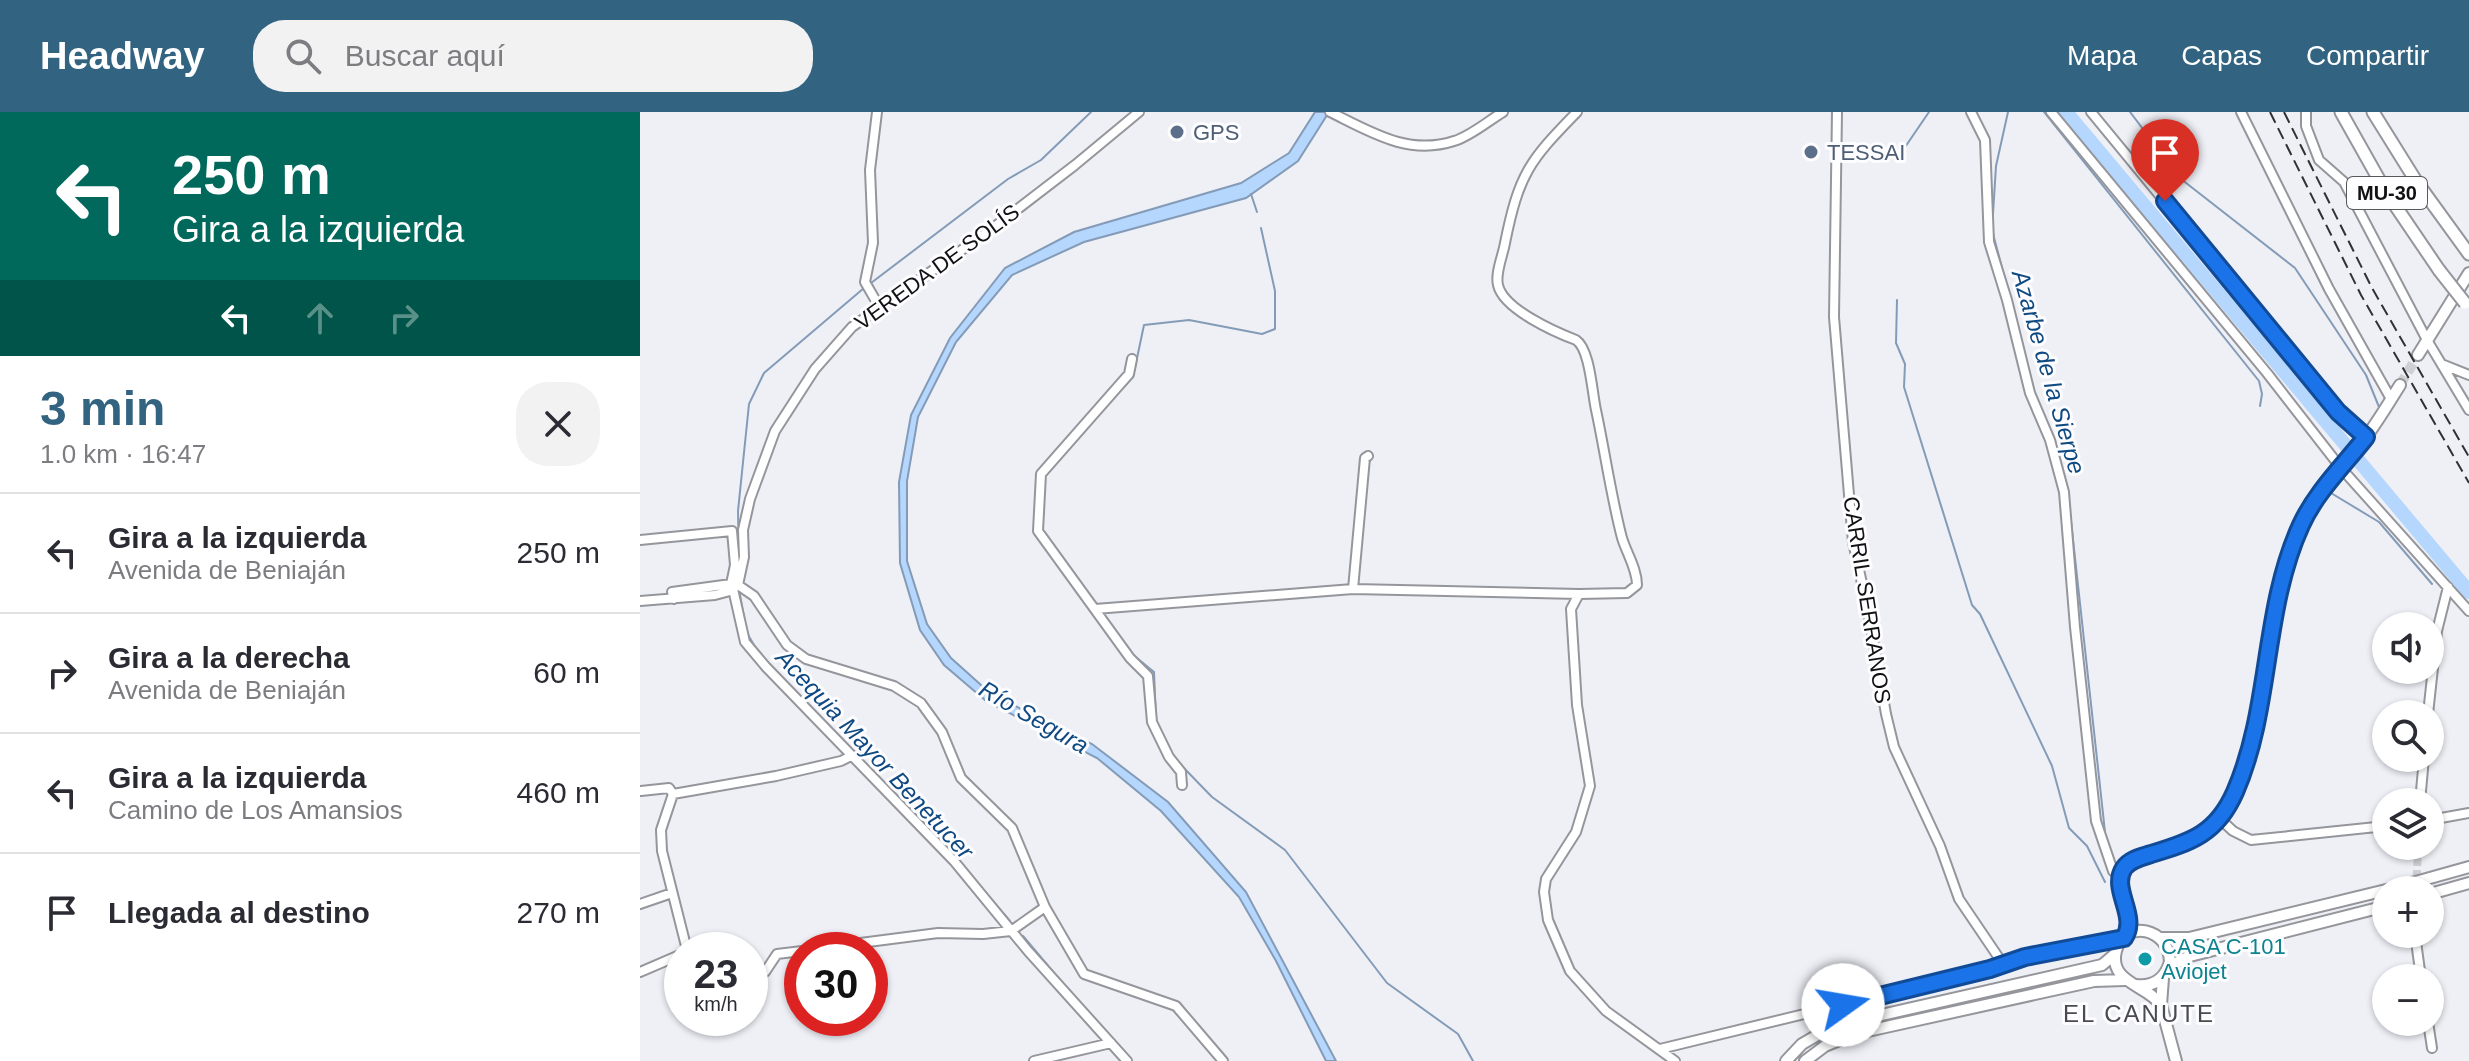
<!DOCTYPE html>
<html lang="es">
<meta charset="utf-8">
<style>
body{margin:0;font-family:Helvetica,sans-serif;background:#f2f2f3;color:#2b2b33;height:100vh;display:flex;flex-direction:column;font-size:30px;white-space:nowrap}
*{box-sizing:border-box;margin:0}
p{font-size:26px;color:#7c7c81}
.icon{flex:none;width:44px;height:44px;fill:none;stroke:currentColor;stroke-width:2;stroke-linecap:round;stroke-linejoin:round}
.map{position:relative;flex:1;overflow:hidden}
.panel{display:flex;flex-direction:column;background:#fff;width:640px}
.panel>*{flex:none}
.hud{background:#00695c;color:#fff;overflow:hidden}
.fabs{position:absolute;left:1732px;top:500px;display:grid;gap:16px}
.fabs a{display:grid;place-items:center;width:72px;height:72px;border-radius:50%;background:#fff;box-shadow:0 2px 6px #0004;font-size:40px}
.speed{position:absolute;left:24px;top:820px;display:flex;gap:16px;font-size:40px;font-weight:700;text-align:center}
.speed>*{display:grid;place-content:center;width:104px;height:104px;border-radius:50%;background:#fff;box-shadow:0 2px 6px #0004;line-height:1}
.speed small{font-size:20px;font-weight:400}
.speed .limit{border:12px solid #d22;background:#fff;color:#111}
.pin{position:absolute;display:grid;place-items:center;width:68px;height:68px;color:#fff;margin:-82px -34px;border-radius:50% 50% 50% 0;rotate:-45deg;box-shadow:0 0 8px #0007}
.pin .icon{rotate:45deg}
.me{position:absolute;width:88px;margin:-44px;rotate:77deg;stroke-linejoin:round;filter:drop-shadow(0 0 6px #0008)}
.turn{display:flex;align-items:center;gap:28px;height:168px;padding:0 40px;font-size:36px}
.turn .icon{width:104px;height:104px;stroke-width:2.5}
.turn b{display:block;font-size:56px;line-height:68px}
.lanes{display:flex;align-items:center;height:76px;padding:0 40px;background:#0003;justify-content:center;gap:40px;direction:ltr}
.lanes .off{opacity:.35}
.round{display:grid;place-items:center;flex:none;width:84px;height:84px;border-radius:32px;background:#f2f2f3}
.head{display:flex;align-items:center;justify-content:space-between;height:136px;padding:0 40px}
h1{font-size:48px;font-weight:600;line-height:60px;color:#326381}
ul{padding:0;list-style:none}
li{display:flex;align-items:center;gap:24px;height:120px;padding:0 40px;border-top:2px solid #e1e1e2}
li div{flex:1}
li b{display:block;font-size:30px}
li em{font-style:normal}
header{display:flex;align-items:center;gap:48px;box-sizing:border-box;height:112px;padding:0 40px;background:#326381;color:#fff}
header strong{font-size:38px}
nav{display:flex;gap:44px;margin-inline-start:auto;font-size:28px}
.search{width:560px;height:72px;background:#f2f2f3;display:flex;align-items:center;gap:20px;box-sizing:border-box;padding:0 28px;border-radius:32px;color:#7c7c81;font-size:30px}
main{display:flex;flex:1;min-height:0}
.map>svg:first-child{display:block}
.water{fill:#b5d6fd;stroke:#849bb7;stroke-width:2}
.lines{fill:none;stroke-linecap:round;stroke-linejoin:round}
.stream{stroke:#849bb7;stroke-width:2}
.river{stroke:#b5d6fd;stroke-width:14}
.minor-tunnel{stroke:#cdcfd4;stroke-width:8;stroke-dasharray:8 4;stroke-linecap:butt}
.major-tunnel{stroke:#cdcfd4;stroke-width:10;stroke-dasharray:10 5;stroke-linecap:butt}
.minor-casing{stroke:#95969c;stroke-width:12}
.major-casing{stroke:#95969c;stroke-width:14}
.highway-casing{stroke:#95969c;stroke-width:15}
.minor{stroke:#fff;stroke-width:8}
.major{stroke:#fff;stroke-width:10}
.highway{stroke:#fff;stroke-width:11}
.rail{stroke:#303133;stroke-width:2;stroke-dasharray:12 6;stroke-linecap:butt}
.highway-bridge-casing{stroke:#95969c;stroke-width:15;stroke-linecap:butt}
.highway-bridge{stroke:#fff;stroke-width:11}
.route-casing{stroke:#114b97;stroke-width:20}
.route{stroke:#1a73e8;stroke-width:14}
.service-dot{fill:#5c6f8a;stroke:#fdfdff;stroke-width:3}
.culture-dot{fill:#0f9aa8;stroke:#fdfdff;stroke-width:3}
.labels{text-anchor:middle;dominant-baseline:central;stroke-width:6;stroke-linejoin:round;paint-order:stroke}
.shield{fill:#fdfdff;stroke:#58585a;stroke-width:2}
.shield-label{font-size:20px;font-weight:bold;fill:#111113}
.service-label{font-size:22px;fill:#4e5e75;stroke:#fdfdff;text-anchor:start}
.street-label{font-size:22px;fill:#111113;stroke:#fdfdff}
.culture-label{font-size:22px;fill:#0d838f;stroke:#fdfdff;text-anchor:start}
.water-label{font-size:24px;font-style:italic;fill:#0f4982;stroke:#fdfdff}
.neighbourhood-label{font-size:24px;letter-spacing:2px;fill:#4a4b50;stroke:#fdfdff}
</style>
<header>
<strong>Headway</strong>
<div class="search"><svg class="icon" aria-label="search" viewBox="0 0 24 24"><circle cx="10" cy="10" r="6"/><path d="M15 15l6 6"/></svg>Buscar aquí</div>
<nav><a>Mapa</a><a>Capas</a><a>Compartir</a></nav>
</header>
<main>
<section class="panel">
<div class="hud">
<div class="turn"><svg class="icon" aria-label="left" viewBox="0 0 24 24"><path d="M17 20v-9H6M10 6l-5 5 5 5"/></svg><div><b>250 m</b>Gira a la izquierda</div></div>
<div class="lanes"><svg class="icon" aria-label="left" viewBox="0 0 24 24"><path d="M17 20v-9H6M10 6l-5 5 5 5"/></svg><svg class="icon off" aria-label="ahead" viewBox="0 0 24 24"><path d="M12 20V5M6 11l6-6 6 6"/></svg><svg class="icon off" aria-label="right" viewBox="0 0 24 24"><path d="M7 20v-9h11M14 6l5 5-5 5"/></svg></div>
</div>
<div class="head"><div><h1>3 min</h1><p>1.0 km · 16:47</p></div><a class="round"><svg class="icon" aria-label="close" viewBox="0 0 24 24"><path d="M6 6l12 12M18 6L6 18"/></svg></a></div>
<ul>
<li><svg class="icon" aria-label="left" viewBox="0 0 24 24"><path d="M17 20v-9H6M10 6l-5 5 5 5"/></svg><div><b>Gira a la izquierda</b><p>Avenida de Beniaján</p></div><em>250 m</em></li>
<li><svg class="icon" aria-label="right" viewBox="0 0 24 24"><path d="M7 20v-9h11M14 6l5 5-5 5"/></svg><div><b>Gira a la derecha</b><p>Avenida de Beniaján</p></div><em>60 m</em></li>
<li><svg class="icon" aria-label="left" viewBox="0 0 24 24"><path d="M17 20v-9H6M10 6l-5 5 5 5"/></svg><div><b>Gira a la izquierda</b><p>Camino de Los Amansios</p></div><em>460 m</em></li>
<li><svg class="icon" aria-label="arrive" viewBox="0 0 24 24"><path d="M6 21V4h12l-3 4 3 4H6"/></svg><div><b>Llegada al destino</b></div><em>270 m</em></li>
</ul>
</section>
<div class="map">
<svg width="1829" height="949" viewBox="0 0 1829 949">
<rect width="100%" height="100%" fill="#eef0f6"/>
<path class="water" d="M 675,0 L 689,0 L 658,49 L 606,86 L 444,130 L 372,163 L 316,230 L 278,305 L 267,369 L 267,449 L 287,512 L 311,546 L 351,582 L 452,632 L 528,690 L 606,780 L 696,949 L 686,949 L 636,849 L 599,785 L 521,699 L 457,646 L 346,589 L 304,553 L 280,518 L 260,451 L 259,370 L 271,303 L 310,226 L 365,156 L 434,120 L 601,71 L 649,41 Z"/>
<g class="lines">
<path class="stream" d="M 1404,0 L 1619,269 L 1622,282 L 1620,294
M 1490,0 L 1541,67 L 1655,156 L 1726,263 L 1739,295
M 1259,44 L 1289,0
M 611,82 L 617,100
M 1365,167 L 1352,118 L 1356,54 L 1368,0
M 231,171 L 368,67 L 401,48 L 451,0
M 1257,188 L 1256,231 L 1265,252 L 1264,275 L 1332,493 L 1340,502 L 1412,654 L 1429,716 L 1447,734 L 1465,770
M 477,282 L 493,265 L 504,213 L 549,208 L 622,222 L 635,217 L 635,179 L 621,116
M 1422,357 L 1427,377
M 1691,381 L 1739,410 L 1792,472
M 1430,400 L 1465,720
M 99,450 L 98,399 L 109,292 L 124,261 L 224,176
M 100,483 L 105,511
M 107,521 L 118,540
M 492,542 L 514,560 L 516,607 L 519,616
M 540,652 L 572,685 L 645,738 L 747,871 L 818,922 L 833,949
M 345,780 L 370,809
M 383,824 L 442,894"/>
<path class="river" d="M 1426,0 L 1829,480"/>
<path class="minor-tunnel" d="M 1776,778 L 1778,740"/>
<path class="major-tunnel" d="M 1760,273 L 1778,243"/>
<g class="minor-casing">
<path id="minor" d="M 237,0 L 230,58 L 233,131 L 225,170 L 240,196
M 690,0 C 731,20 768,44 814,29 C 831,24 848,9 863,0
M 937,0 C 889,49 879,62 865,131 C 863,143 855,161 858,173 C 863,197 915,220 936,228 C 950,237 952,280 956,298 C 965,340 971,384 982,426 C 987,442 997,457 997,473 L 987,481 L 939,482 L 931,497 L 937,593 L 950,674 L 936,720 L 906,767 L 904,780 L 908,808 L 930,859 L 966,899 L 1035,949
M 1197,0 L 1194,205 L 1213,430 L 1228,499 L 1246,602 L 1254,635 L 1300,734 L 1319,787 L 1363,852
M 1331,0 L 1345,28 L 1349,130 L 1367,188 L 1390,281 L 1410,328 L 1424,380 L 1435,515 L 1456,709 L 1473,759 L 1481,766
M 1411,0 L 1627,261 L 1701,356 L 1829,499
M 1451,0 L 1698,300 L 1726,325
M 1601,0 L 1689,177 L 1751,287
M 1666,0 L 1666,14 L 1679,48 L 1704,70 L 1787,228 L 1829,298
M 492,247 L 489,262 L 401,362 L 398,419 L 490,546 L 508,564 L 512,610 L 529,645 L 541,660 L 542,673
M 1804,253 L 1829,263
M 728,344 L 725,346 L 713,477 L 939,482
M 0,428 L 92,419 L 95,453 L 91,472 L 32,480 L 34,487
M 98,473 L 114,484 L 147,533 L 166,547 L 254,574 L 281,591 L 302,620 L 321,666 L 372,716 L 405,795 L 444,862 L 536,894 L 583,949
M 93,477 L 105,530 L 126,555 L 314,749 L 388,839 L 487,949
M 0,489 L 75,483 L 90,479 L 98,473 L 104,445 L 103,418 L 110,387 L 135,319 L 175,257 L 212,215 L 353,116 L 435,53 L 499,0
M 455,497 L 713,477
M 1788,602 L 1797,519 L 1808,475
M 1,679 L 29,676 L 33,682 L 21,718 L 22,739 L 47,838
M 33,682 L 136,664 L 201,649 L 211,644
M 1780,690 L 1784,646
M 1580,707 L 1593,719 L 1611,728 L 1746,714
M 1790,708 L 1829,701
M 1778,734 L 1778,740
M 0,792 L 32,781
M 1775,822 L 1781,866
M 166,838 L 298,821 L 343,822 L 371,819 L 405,795
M 110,856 L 125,860 L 137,842 L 162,839
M 0,860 L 42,842
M 1788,910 L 1792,936
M 1020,937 L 1350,857 L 1385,845 L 1483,826
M 394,949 L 471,931"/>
</g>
<g class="major-casing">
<path id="major" d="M 1778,243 L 1829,161
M 1747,778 L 1829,755
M 1790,782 L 1829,771
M 1486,825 C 1494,801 1474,778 1483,759 C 1490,742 1553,732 1574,714 C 1584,705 1591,690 1596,678 C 1618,627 1621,571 1630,517 C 1636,485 1645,454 1657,423 C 1670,387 1699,359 1723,329 C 1737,311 1748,292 1760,273
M 1521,826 L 1549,826 L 1746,778
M 1527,859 L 1538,850 L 1550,844 L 1746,794
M 1523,866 L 1521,893 L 1536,949
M 1496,873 C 1514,875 1525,867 1530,850 C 1529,816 1485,806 1476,839 C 1468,871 1508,873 1521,893
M 1146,949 L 1162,932 L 1193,914 L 1462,853 L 1475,842
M 1165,949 L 1185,934 L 1214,922 L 1454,869 L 1485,868"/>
</g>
<g class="highway-casing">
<path id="highway" d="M 1701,0 L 1746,80 L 1799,158
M 1733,0 L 1776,69 L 1829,142"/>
</g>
<use href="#minor" class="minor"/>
<use href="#major" class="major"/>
<use href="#highway" class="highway"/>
<path class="rail" d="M 1630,0 L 1721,183 L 1829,371
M 1644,0 L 1732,176 L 1829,345"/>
<g class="highway-bridge-casing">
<path id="highway-bridge" d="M 1799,158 L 1825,191"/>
</g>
<use href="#highway-bridge" class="highway-bridge"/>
</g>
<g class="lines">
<g class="route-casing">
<path id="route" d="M 1203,893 L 1350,857 L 1385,845 L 1484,826 C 1499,804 1470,777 1484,756 C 1490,747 1502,745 1511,742 C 1552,730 1577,721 1595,680 C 1632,595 1622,498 1661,413 C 1676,380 1704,353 1726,325 L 1698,300 L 1525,89"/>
</g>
<use href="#route" class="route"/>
</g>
<g class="service-dot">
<circle cx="537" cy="20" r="8"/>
<circle cx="1171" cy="40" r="8"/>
</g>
<circle class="culture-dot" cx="1505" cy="847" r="8"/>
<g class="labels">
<rect class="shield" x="1707" y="65" width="80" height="32" rx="6"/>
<g class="shield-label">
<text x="1747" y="81">MU-30</text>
</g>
<g class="service-label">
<text x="553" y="20">GPS</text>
<text x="1187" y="40">TESSAI</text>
</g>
<g class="street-label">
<text transform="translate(297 155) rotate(-36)">VEREDA DE SOLÍS</text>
<text transform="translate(1227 488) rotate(81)">CARRIL SERRANOS</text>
</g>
<g class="culture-label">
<text x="1521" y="834">CASA C-101<tspan x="1521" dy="25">Aviojet</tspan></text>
</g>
<g class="water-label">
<text transform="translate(1409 260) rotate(74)">Azarbe de la Sierpe</text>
<text transform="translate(394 605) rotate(30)">Río Segura</text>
<text transform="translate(235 642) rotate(47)">Acequia Mayor Benetucer</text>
</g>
<g class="neighbourhood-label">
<text x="1499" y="901">EL CANUTE</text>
</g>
</g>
</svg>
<div class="fabs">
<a><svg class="icon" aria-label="sound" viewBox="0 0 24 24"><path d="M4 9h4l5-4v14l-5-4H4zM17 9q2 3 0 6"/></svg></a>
<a><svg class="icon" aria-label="search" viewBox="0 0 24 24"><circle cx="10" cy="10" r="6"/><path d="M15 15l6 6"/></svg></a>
<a><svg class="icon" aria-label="layers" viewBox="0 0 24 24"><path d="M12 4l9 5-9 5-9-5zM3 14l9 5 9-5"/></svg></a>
<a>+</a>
<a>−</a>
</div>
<div class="speed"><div>23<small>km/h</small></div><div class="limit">30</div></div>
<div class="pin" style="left:1525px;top:89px;background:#d93025"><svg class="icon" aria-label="arrive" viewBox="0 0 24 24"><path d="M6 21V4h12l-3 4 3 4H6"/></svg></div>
<svg class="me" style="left:1203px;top:893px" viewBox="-20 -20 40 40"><circle r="19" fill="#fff"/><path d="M0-13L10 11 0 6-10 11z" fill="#1a73e8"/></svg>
</div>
</main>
